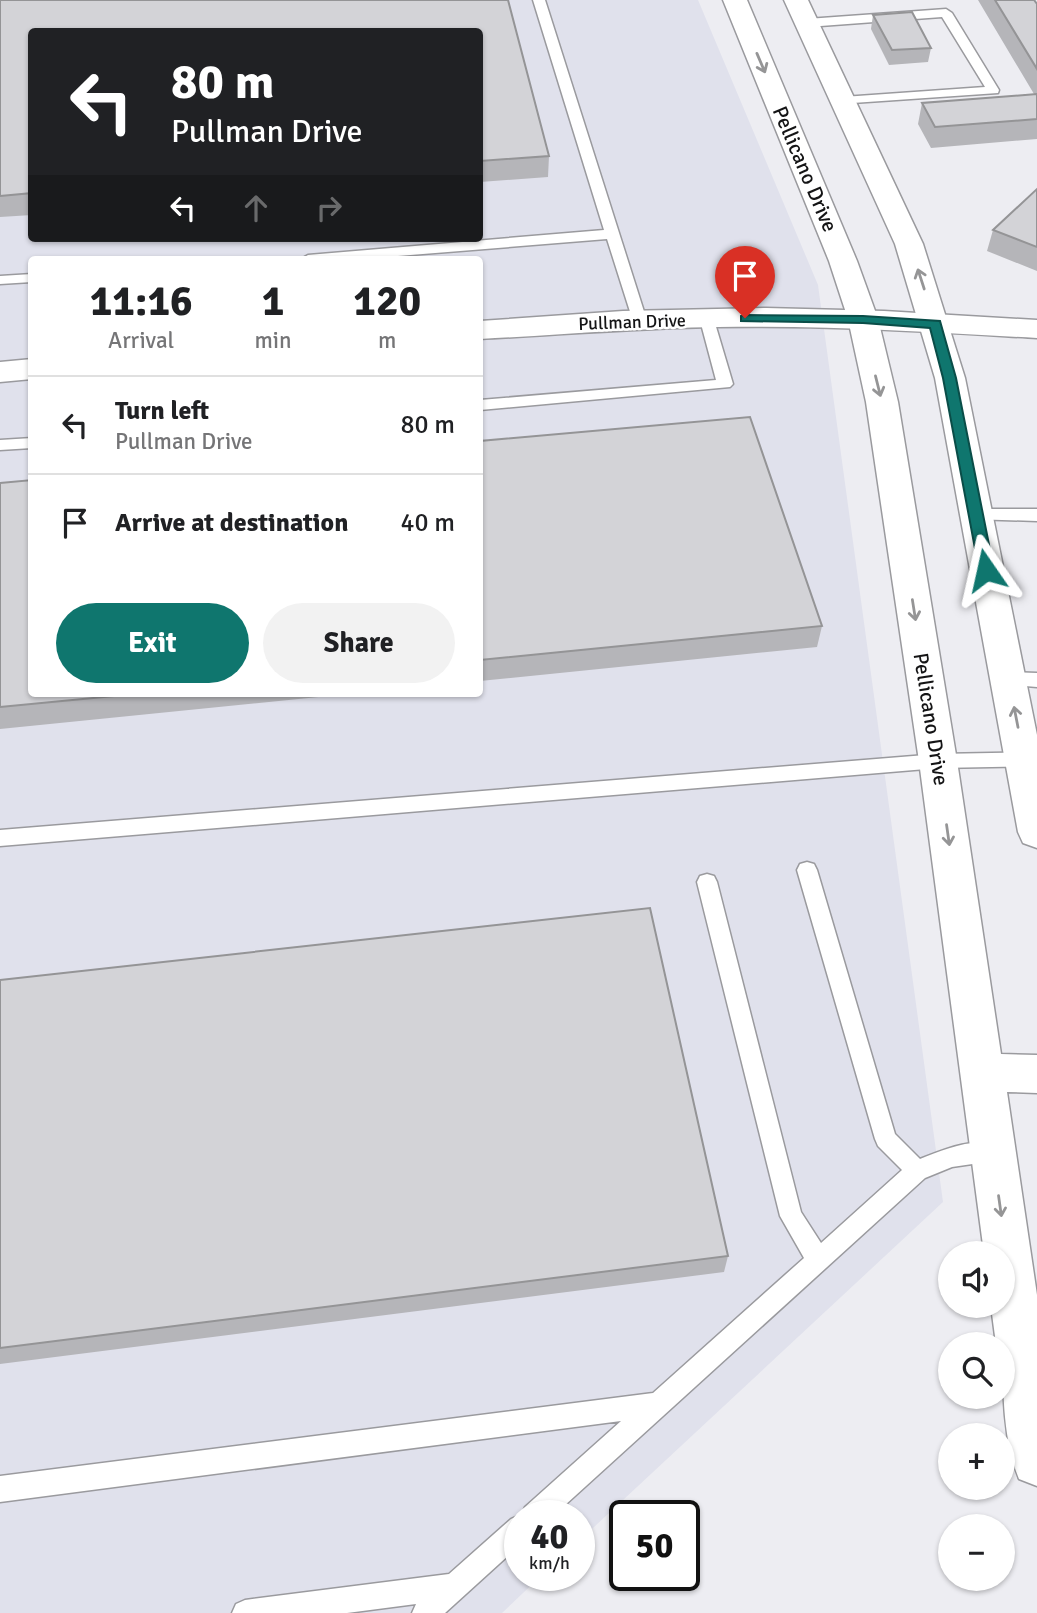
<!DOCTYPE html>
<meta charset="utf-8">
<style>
body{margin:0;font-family:Signika,sans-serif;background:#f2f2f2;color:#202124;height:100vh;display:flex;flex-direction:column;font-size:26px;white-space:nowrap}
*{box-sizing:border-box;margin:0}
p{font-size:23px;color:#757577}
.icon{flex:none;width:38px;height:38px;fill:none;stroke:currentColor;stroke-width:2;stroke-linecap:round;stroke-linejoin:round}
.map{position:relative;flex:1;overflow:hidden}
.sheet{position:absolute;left:28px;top:256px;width:455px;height:441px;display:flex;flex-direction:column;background:#fff;border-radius:7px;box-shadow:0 2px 5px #0004}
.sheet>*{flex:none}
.top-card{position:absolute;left:28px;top:28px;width:455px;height:214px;border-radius:7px;box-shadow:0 2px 5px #0004;background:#202124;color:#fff;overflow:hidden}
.tools{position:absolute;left:938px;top:1241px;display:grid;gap:14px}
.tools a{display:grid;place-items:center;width:77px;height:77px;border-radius:50%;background:#fff;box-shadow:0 2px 5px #0004;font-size:35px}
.speed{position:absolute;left:504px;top:1500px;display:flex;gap:14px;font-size:35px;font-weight:700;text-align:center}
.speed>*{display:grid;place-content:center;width:91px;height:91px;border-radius:50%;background:#fff;box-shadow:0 2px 5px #0004;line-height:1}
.speed small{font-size:18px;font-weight:400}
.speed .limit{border:4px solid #111;border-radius:10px;background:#fff;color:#111}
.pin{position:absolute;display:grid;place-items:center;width:60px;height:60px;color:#fff;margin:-72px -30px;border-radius:50% 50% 50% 0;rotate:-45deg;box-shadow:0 0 7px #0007}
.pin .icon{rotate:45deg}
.me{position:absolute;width:77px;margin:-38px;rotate:349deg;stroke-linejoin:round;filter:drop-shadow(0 0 5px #0008)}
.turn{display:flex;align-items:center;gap:24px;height:147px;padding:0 28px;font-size:32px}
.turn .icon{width:91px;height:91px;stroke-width:2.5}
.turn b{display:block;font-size:49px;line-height:60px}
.lanes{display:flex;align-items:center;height:66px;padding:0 28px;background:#0003;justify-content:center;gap:35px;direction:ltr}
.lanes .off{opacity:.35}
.eta{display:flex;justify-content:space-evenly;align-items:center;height:119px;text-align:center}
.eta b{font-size:42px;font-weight:700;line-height:49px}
.action{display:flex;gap:14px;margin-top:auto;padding:14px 28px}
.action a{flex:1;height:80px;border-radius:42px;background:#0f766e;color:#fff;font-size:28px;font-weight:700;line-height:80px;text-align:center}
.action a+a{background:#f2f2f2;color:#202124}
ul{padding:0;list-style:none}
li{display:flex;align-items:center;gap:21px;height:98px;padding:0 28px;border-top:2px solid #e0e0e0}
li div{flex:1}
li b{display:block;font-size:26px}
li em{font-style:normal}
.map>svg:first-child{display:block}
.built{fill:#e0e1ec;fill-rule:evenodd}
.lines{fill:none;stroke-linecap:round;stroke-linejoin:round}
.service-casing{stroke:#9a9a9e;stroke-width:3}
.tertiary-casing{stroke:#9a9a9e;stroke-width:3}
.secondary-casing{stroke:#9a9a9e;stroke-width:3}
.service{fill:#fff;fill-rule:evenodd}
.tertiary{fill:#fff;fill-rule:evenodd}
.secondary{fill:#fff;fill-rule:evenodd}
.wall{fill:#b5b5b9}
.building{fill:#d3d3d7;stroke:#949496;stroke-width:2}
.oneway{stroke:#959596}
.route{fill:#0f766e;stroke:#0a4d48;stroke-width:2}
.labels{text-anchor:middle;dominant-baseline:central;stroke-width:5;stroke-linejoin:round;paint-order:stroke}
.far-street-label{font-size:18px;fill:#141415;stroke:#fff}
.street-label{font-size:21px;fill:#141415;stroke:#fff}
</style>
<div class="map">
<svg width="1037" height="1613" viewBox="0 0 1037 1613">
<rect width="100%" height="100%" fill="#ededf2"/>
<path class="built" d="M 0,0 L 698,0 L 818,285 L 943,1202 L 579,1541 L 579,1516 L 520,1516 L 520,1575 L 542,1575 L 502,1613 L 0,1613 ZM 32,32 L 480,32 L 480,238 L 32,238 ZM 32,259 L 480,259 L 480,693 L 32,693 Z"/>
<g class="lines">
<g class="service-casing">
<path id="service" d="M 533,0 L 545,0 L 647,321 L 645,324 L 635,324 L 633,321 L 607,239 L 361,259 L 301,259 L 308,255 L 604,230 Z
M 946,9 L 952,13 L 999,90 L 998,93 L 838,104 L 836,101 L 843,97 L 985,87 L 942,17 L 807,27 L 801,23 L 807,19 Z
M 32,274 L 32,282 L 0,284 L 0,276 Z
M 707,315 L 714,320 L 733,384 L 730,387 L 480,410 L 480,400 L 716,380 L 700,320 Z
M 32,438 L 32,448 L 0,450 L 0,440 Z
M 976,509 L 1037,509 L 1037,521 L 970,519 L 968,515 L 970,511 Z
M 1008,672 L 1037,673 L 1037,687 L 1002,684 L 999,679 L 1002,674 Z
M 1037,752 L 1037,766 L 938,768 L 0,846 L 0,830 L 938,754 Z
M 807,862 L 814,864 L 817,870 L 895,1134 L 920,1159 C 943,1150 975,1136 1000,1146 L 1003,1153 L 1000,1160 L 952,1167 L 925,1178 L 553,1516 L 521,1516 L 525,1507 L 621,1421 L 0,1502 L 0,1476 L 653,1393 L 804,1258 L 780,1216 L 697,882 L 700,876 L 707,874 L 714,876 L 717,882 L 801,1212 L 821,1243 L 902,1170 L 878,1146 L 875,1139 L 797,870 L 800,864 Z
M 520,1515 L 520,1545 L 445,1613 L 412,1613 L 416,1604 L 347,1613 L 232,1613 L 236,1604 L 245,1600 L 449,1574 L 511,1519 Z"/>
</g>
<g class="tertiary-casing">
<path id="tertiary" d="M 766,308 L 884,311 L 1037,320 L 1037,338 C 931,332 825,325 718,327 C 638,328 559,335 480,339 L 480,321 L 623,311 Z
M 32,359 L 32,379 L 0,382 L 0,362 Z"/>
</g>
<g class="secondary-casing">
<path id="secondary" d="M 723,0 L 747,0 L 857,261 L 878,319 L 898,402 L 957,761 L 1001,1054 L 1037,1055 L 1037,1093 L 1007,1092 L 1037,1295 L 1037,1486 L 1019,1479 C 1002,1437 1003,1388 1003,1344 L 996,1344 L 991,1306 L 1003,1306 L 1003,1253 L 984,1253 L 919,761 L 866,402 L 848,319 L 829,261 Z
M 784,0 L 808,0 L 923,244 L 965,378 L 1037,735 L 1037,848 L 1023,843 L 1018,832 L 935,378 L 895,244 Z"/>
</g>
<use href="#service" class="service"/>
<use href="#tertiary" class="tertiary"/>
<use href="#secondary" class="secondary"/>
</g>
<path class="wall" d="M 0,0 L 508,0 L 549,156 L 548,177 L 480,182 L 480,32 L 32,32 L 32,215 L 0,217 Z
M 978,0 L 1035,0 L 1037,4 L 1037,139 L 931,148 L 918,124 L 922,103 L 1034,94 Z
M 873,15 L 931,48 L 928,62 L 889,65 L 871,29 Z
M 1037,189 L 1037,271 L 987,251 L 993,230 Z
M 480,441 L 822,626 L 817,647 L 480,681 Z
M 0,483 L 32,693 L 358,693 L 0,729 Z
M 0,980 L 728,1256 L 724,1272 L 0,1364 Z"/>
<path class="building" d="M 0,0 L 508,0 L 549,156 L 480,161 L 480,32 L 32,32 L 32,193 L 0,196 Z
M 995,0 L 1034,0 L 1037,4 L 1037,69 Z
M 912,12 L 931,48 L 892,50 L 873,15 Z
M 1037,94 L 1037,119 L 935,127 L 922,103 Z
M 1037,189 L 1037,247 L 993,230 Z
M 750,417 L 822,626 L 480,660 L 480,441 Z
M 32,480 L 32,693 L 145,693 L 0,707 L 0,483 Z
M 650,908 L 728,1256 L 0,1348 L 0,980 Z"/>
<defs><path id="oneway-shaft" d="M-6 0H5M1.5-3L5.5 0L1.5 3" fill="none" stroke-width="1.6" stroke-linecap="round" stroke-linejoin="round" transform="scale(1.75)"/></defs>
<g class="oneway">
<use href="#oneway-shaft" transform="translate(761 63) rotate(67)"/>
<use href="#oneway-shaft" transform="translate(921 279) rotate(-108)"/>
<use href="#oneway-shaft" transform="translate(878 386) rotate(76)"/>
<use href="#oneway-shaft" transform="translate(914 610) rotate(81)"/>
<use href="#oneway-shaft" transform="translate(1016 717) rotate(-101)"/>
<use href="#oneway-shaft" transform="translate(948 835) rotate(82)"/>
<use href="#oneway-shaft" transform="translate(1000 1206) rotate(82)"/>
</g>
<path class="route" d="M 745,315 L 863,316 L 940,321 L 956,378 L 994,570 L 991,573 L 986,575 L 979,570 L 943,378 L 930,328 L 863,323 L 741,321 L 741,316 Z"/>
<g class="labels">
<g class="far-street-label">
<text transform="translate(632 322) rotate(-2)">Pullman Drive</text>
</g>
<g class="street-label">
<text transform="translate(805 169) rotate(67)">Pellicano Drive</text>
<text transform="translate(931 719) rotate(81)">Pellicano Drive</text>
</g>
</g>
</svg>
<div class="tools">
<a><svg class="icon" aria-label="sound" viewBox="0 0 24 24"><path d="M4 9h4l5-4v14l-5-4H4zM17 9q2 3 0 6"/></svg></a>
<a><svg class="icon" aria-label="search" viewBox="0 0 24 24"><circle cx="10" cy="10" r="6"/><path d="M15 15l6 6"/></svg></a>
<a>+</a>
<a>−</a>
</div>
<div class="speed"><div>40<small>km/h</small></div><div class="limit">50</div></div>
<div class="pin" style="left:745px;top:318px;background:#d93025"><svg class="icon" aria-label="arrive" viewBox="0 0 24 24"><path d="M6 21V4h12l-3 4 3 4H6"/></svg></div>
<svg class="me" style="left:986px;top:570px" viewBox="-20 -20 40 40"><path d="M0-17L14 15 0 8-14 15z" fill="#0f766e" stroke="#fff" stroke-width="4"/></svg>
<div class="top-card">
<div class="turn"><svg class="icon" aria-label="left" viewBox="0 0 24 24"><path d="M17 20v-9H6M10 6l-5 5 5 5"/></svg><div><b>80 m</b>Pullman Drive</div></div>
<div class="lanes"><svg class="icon" aria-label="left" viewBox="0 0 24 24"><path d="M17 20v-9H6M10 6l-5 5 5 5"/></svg><svg class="icon off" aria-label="ahead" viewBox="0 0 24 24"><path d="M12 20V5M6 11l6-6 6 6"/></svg><svg class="icon off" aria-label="right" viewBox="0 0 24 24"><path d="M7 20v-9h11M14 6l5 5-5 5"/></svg></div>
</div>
<section class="sheet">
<div class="eta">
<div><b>11:16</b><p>Arrival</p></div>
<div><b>1</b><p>min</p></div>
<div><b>120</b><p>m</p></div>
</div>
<ul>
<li><svg class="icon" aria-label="left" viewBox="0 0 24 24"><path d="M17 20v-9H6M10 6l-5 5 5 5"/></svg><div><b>Turn left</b><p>Pullman Drive</p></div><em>80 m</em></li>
<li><svg class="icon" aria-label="arrive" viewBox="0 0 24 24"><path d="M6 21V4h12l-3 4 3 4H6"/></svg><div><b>Arrive at destination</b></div><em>40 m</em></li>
</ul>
<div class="action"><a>Exit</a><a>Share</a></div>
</section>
</div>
